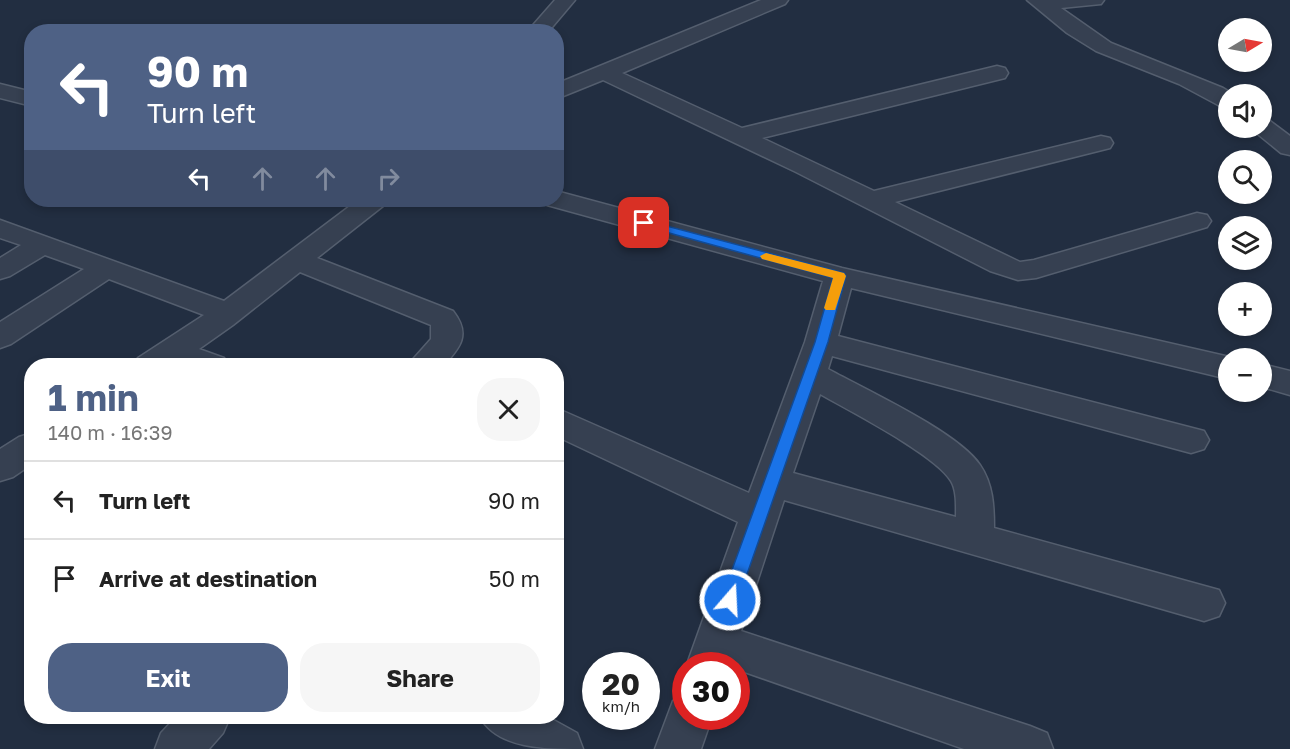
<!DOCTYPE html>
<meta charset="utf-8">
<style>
body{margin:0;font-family:"Golos Text",sans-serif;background:#f6f6f6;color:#222;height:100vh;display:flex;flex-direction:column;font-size:22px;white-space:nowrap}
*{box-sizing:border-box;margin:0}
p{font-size:20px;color:#767676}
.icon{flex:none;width:33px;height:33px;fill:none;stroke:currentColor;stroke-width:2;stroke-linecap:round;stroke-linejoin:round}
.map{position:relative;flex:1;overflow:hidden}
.drawer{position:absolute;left:24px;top:358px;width:540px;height:366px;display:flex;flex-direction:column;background:#fff;border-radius:24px;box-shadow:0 3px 9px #0003}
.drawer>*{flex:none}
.banner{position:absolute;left:24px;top:24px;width:540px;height:183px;border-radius:24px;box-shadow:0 3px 9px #0003;background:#4e6185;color:#fff;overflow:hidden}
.needle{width:39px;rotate:80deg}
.fabs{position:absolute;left:1218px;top:18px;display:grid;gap:12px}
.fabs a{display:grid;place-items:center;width:54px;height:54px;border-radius:50%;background:#fff;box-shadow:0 3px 9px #0003;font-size:30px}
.speed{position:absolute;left:582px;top:652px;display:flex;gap:12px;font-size:30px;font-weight:700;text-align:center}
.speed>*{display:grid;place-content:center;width:78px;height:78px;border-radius:50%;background:#fff;box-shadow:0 3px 9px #0003;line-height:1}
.speed small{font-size:15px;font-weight:400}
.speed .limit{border:9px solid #d22;background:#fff;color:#111}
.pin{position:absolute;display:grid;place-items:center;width:51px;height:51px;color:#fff;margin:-26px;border-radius:12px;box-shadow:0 3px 9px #0006}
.me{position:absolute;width:66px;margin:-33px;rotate:19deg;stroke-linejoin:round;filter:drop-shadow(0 0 4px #0008)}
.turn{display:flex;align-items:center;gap:21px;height:126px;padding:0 24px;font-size:27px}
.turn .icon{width:78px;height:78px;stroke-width:2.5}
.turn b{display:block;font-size:42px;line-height:51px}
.lanes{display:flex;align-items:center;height:57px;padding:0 24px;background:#0003;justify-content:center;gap:30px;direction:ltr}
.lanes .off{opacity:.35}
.round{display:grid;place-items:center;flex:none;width:63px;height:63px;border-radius:24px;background:#f6f6f6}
.summary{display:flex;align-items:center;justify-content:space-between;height:102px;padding:0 24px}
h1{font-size:36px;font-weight:700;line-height:45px;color:#4e6185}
.button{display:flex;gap:12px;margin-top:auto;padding:12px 24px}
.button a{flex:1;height:69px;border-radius:24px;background:#4e6185;color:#fff;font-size:24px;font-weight:700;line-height:69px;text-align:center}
.button a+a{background:#f6f6f6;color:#222}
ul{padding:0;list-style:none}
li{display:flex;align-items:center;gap:18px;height:78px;padding:0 24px;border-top:2px solid #e0e0e0}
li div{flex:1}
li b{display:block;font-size:22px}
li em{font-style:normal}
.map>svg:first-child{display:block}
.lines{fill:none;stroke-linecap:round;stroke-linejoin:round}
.minor-casing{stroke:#545e6e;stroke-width:3}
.minor{fill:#364051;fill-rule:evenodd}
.route{fill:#1a73e8;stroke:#114b97;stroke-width:1.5}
.slow{fill:#f59e0b}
</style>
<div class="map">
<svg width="1290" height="749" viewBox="0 0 1290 749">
<rect width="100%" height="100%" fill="#222e41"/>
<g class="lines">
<g class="minor-casing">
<path id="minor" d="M 555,0 L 575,0 L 548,32 L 527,32 Z
M 761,0 L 788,0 L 785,4 L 622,73 L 742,128 L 997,66 L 1005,68 L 1008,73 L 1005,78 L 762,138 L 874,191 L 1101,136 L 1110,138 L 1113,143 L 1110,148 L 895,202 L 1020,262 L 1034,260 L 1197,213 L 1207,215 L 1211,221 L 1207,227 L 1036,278 L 1018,280 L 990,271 L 796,172 L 603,80 L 556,99 L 556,84 Z
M 1027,0 L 1104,0 L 1101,4 L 1061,8 L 1111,43 L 1223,88 L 1233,94 L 1228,94 L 1228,108 L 1220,106 L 1179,84 L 1096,51 L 1067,33 Z
M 0,84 L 32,92 L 32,106 L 0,98 Z
M 1262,119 L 1270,121 L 1290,136 L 1290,155 L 1281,153 L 1254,131 L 1251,128 L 1262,128 Z
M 556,191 L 842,268 L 1234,358 L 1228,358 L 1228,379 L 851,288 L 838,336 L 1204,431 L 1209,440 L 1204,449 L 1191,453 L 832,356 L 828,369 C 866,390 958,432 980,465 C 993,484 994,506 994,528 L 1219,590 L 1225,603 L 1219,616 L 1204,621 L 784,500 L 741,631 L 1030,726 L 1047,733 L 1053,749 L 964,749 L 736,669 L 736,666 L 686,667 L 738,522 L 556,436 L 556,408 L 749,493 L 805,342 L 823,281 L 547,205 L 543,200 L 556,200 ZM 820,394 C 848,410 936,455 951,481 C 957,491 956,506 956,517 L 793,473 Z
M 358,200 L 387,200 L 383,206 L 317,258 L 453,311 C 471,334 461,347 443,366 L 407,366 L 431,339 L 431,325 L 300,272 L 233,325 L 199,349 L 224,358 L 228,366 L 134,366 L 138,358 L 204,315 L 109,279 L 11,344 L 0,348 L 0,322 L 84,269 L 45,255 L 10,276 L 0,279 L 0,258 L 21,245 L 0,238 L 0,220 L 224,301 Z
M 1262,364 L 1290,371 L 1290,395 L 1262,387 Z
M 32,433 L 32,464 L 13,477 L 0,481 L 0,449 L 19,437 Z
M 686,696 L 686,717 L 712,717 L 701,749 L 655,749 L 673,701 Z
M 176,717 L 230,717 L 223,733 L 209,749 L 155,749 L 161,733 Z
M 480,717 L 548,717 L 577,733 L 583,749 C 545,749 498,749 480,717 Z"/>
</g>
<use href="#minor" class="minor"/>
</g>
<path class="route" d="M 644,220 L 844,273 L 846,276 L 828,342 L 738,600 L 736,605 L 730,607 L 724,605 L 721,600 L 815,342 L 833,278 L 640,225 L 638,223 Z"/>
<path class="slow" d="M 766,253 L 844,273 L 846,276 L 835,310 L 826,310 L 824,308 L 833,278 L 762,259 L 760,256 Z"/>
</svg>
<div class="fabs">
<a><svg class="needle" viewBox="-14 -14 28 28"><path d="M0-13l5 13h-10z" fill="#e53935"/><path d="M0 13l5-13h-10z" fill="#767676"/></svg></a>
<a><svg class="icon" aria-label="sound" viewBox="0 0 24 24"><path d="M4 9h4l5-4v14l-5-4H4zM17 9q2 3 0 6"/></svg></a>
<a><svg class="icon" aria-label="search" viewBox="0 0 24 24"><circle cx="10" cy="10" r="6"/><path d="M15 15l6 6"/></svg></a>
<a><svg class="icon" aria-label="layers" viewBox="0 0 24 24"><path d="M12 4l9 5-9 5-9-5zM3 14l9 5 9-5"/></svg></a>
<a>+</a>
<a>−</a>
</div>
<div class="speed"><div>20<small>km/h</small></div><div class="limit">30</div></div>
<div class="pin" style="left:644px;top:223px;background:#d93025"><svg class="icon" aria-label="arrive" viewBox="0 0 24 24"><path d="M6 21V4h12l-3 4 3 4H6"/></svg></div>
<svg class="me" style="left:730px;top:600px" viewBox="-20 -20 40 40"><circle r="17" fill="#1a73e8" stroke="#fff" stroke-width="3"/><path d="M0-11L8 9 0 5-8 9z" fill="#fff"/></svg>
<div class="banner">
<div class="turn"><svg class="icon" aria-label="left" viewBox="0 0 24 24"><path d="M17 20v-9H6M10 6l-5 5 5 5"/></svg><div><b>90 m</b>Turn left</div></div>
<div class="lanes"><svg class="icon" aria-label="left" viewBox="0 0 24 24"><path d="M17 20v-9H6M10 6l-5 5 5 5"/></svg><svg class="icon off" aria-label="ahead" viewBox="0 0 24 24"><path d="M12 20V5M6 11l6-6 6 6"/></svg><svg class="icon off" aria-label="ahead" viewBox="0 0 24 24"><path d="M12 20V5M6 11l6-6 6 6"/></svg><svg class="icon off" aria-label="right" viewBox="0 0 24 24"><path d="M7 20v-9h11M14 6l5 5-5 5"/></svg></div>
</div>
<section class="drawer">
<div class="summary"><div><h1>1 min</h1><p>140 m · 16:39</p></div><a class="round"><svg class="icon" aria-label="close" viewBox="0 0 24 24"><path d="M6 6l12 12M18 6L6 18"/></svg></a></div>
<ul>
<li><svg class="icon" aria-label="left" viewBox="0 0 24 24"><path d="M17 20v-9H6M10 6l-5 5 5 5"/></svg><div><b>Turn left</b></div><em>90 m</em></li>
<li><svg class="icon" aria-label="arrive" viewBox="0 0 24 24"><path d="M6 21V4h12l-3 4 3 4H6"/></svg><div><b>Arrive at destination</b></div><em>50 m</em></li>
</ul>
<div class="button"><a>Exit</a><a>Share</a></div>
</section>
</div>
